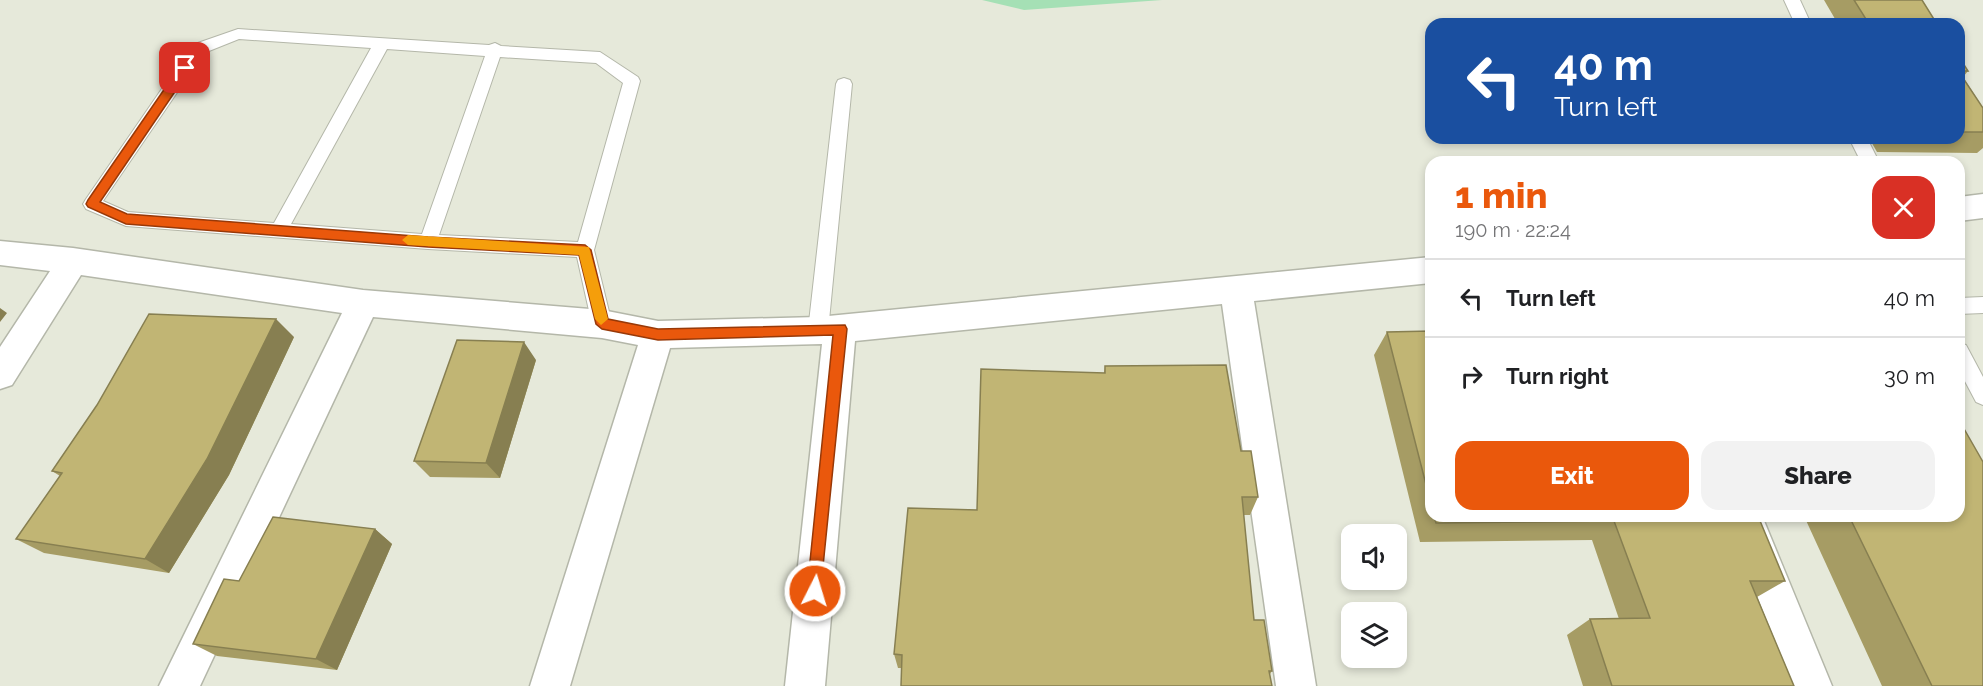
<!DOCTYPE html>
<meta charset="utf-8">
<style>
body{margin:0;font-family:Raleway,sans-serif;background:#f2f2f2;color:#202124;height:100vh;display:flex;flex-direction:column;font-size:22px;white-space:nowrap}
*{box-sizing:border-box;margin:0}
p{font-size:20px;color:#757577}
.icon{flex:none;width:33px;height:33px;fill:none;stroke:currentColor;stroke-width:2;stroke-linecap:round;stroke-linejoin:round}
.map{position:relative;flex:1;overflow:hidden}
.sheet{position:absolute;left:1425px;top:156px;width:540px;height:366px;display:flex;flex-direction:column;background:#fff;border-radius:18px;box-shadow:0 3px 9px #0003}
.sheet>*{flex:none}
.top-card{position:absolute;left:1425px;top:18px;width:540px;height:126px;border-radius:18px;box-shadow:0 3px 9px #0003;background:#1a4fa0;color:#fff;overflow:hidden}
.tools{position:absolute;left:1341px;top:524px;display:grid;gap:12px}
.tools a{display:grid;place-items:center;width:66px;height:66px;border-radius:12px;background:#fff;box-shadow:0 3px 9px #0003;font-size:30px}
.pin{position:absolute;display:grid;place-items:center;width:51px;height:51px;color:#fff;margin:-26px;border-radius:12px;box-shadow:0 3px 9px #0006}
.me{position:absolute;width:66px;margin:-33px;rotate:5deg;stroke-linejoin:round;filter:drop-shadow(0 0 4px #0008)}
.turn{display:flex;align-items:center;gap:21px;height:126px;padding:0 30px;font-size:27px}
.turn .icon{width:78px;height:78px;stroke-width:2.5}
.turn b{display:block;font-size:42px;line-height:51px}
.round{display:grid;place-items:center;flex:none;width:63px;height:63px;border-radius:18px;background:#f2f2f2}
.head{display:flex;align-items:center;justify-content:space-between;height:102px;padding:0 30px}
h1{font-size:36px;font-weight:800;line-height:45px;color:#ea580c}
.cta{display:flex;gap:12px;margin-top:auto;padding:12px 30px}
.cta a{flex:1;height:69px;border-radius:18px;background:#ea580c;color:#fff;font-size:24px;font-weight:800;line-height:69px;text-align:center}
.cta a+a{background:#f2f2f2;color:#202124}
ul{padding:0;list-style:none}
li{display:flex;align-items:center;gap:18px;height:78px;padding:0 30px;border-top:2px solid #e0e0e0}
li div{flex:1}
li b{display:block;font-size:22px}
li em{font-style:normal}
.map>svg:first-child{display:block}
.water{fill:#a5e0b5}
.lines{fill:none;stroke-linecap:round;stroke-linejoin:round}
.service-casing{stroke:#b4b7a9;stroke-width:2}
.minor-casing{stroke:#b4b7a9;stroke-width:3}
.service{fill:#fff;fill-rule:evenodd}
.minor{fill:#fff;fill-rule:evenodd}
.wall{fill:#a69c64}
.shaded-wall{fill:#877f51}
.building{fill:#c1b574;stroke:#877f51;stroke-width:1.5}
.route{fill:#ea580c;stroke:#983908;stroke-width:1.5}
.slow{fill:#f59e0b}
</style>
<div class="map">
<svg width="1983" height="686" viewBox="0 0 1983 686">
<rect width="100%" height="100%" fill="#e6e9da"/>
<path class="water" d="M 982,0 L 1162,0 L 1024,10 Z"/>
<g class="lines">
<g class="service-casing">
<path id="service" d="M 1784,0 L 1800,0 L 1811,24 L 1795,24 Z
M 238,29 L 489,45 L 495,43 L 501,46 L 600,52 L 638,77 L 640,81 L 594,250 L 612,324 L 609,330 L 602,332 L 595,330 L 592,324 L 577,257 L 428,249 L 126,226 L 86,209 L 83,204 L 86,199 L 192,45 ZM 239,39 L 371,48 L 274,223 L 128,212 L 103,201 L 204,53 ZM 387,49 L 485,56 L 422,234 L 291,224 ZM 500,57 L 596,63 L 623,83 L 578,242 L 439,235 Z
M 844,78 L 850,80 L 852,84 L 828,331 L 825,337 L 818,339 L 811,337 L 808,331 L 836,84 L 838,80 Z
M 1849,138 L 1867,138 L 1879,162 L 1861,162 Z
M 1983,297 L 1983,313 L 1959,314 L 1959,298 Z
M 1959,343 L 1966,345 L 1983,377 L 1983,405 L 1976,402 L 1959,370 Z"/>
</g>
<g class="minor-casing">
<path id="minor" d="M 1983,194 L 1983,218 L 1959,221 L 1959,197 Z
M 0,241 L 73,248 L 363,290 L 602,310 L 658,321 L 818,317 L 1431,257 L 1431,283 L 1254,301 L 1316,686 L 1276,686 L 1222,304 L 855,341 L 825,686 L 785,686 L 822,344 L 670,348 L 570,686 L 530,686 L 638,345 L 602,338 L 373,317 L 200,686 L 159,686 L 342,313 L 81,275 L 12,385 L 0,389 L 0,347 L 50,271 L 0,265 Z
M 1726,516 L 1762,516 L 1832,686 L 1792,686 Z"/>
</g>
<use href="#service" class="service"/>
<use href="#minor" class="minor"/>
</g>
<path class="wall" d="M 1824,0 L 1922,0 L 1937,24 L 1838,24 Z
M 1959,57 L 1968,71 L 1963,77 L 1983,108 L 1983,148 L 1977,153 L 1877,152 L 1869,138 L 1959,138 Z
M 1431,331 L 1431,516 L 1758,516 L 1785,581 L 1757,597 L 1794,686 L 1583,686 L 1567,635 L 1590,619 L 1619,619 L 1592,540 L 1420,542 L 1374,355 L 1387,332 Z
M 294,337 L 229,475 L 169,573 L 44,553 L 16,539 L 60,476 L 52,471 L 97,405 Z
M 536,360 L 500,478 L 430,477 L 414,461 Z
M 1105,366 L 1241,451 L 1258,497 L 1250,515 L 1243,515 L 1254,620 L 1272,671 L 1270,674 L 898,668 L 894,654 L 977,510 L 1104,373 Z
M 1804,516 L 1959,516 L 1983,686 L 1882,686 Z
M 375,529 L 392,544 L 337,670 L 217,656 L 193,644 L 239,581 Z"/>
<path class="shaded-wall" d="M 0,308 L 7,313 L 0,322 Z
M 276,319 L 294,337 L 229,475 L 169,573 L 145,559 Z
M 524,342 L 536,360 L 500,478 L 486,463 Z
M 375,529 L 392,544 L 337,670 L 316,659 Z"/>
<path class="building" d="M 1854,0 L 1922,0 L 1937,24 L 1869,24 Z
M 1959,57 L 1968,71 L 1959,71 Z
M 1959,72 L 1983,108 L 1983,132 L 1959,132 Z
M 149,314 L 276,319 L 207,459 L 145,559 L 16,539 L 62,473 L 52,471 L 97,405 Z
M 1431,331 L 1431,504 L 1387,332 Z
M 457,340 L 524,342 L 486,463 L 414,461 Z
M 1226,365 L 1241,451 L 1251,451 L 1258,497 L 1242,497 L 1254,620 L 1264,620 L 1272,671 L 1269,671 L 1272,686 L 901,686 L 902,655 L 894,654 L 908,508 L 977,510 L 981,369 L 1105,373 L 1105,366 Z
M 1959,420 L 1983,462 L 1983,686 L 1932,686 L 1849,516 L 1959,516 Z
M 1434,516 L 1758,516 L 1785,581 L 1750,581 L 1794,686 L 1612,686 L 1590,619 L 1650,618 L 1614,521 L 1436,523 Z
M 273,517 L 375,529 L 316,659 L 193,644 L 224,579 L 239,581 Z"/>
<path class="route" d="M 185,64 L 191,68 L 189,71 L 100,202 L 127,214 L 428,237 L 585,245 L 591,250 L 608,319 L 658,329 L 845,325 L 847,329 L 820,596 L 815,598 L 809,596 L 807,591 L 833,335 L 658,340 L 602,329 L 596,324 L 579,255 L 428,247 L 126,224 L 88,207 L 86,204 L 88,200 L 181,65 Z"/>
<path class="slow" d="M 408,235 L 589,247 L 608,319 L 601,325 L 595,319 L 579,255 L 408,245 L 402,240 Z"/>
</svg>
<div class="tools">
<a><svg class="icon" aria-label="sound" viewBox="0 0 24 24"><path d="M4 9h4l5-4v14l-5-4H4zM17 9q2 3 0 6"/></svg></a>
<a><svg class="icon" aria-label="layers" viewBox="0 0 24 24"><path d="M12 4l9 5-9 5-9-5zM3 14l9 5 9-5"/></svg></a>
</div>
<div class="pin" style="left:185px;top:68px;background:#d93025"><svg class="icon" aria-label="arrive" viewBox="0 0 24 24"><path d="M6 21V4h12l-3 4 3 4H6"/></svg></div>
<svg class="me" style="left:815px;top:591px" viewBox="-20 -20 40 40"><circle r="17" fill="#ea580c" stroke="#fff" stroke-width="3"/><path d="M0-11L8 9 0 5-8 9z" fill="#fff"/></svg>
<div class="top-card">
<div class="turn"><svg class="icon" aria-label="left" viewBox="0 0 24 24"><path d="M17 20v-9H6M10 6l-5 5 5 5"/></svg><div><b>40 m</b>Turn left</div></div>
</div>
<section class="sheet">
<div class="head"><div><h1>1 min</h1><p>190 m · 22:24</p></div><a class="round" style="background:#d93025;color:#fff"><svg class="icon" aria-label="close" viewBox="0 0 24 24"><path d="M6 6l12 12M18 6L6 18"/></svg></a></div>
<ul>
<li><svg class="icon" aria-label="left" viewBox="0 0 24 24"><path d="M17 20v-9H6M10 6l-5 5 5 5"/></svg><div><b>Turn left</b></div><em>40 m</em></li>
<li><svg class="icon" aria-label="right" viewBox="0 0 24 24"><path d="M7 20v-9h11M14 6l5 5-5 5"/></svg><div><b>Turn right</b></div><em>30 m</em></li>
</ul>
<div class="cta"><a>Exit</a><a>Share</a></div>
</section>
</div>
